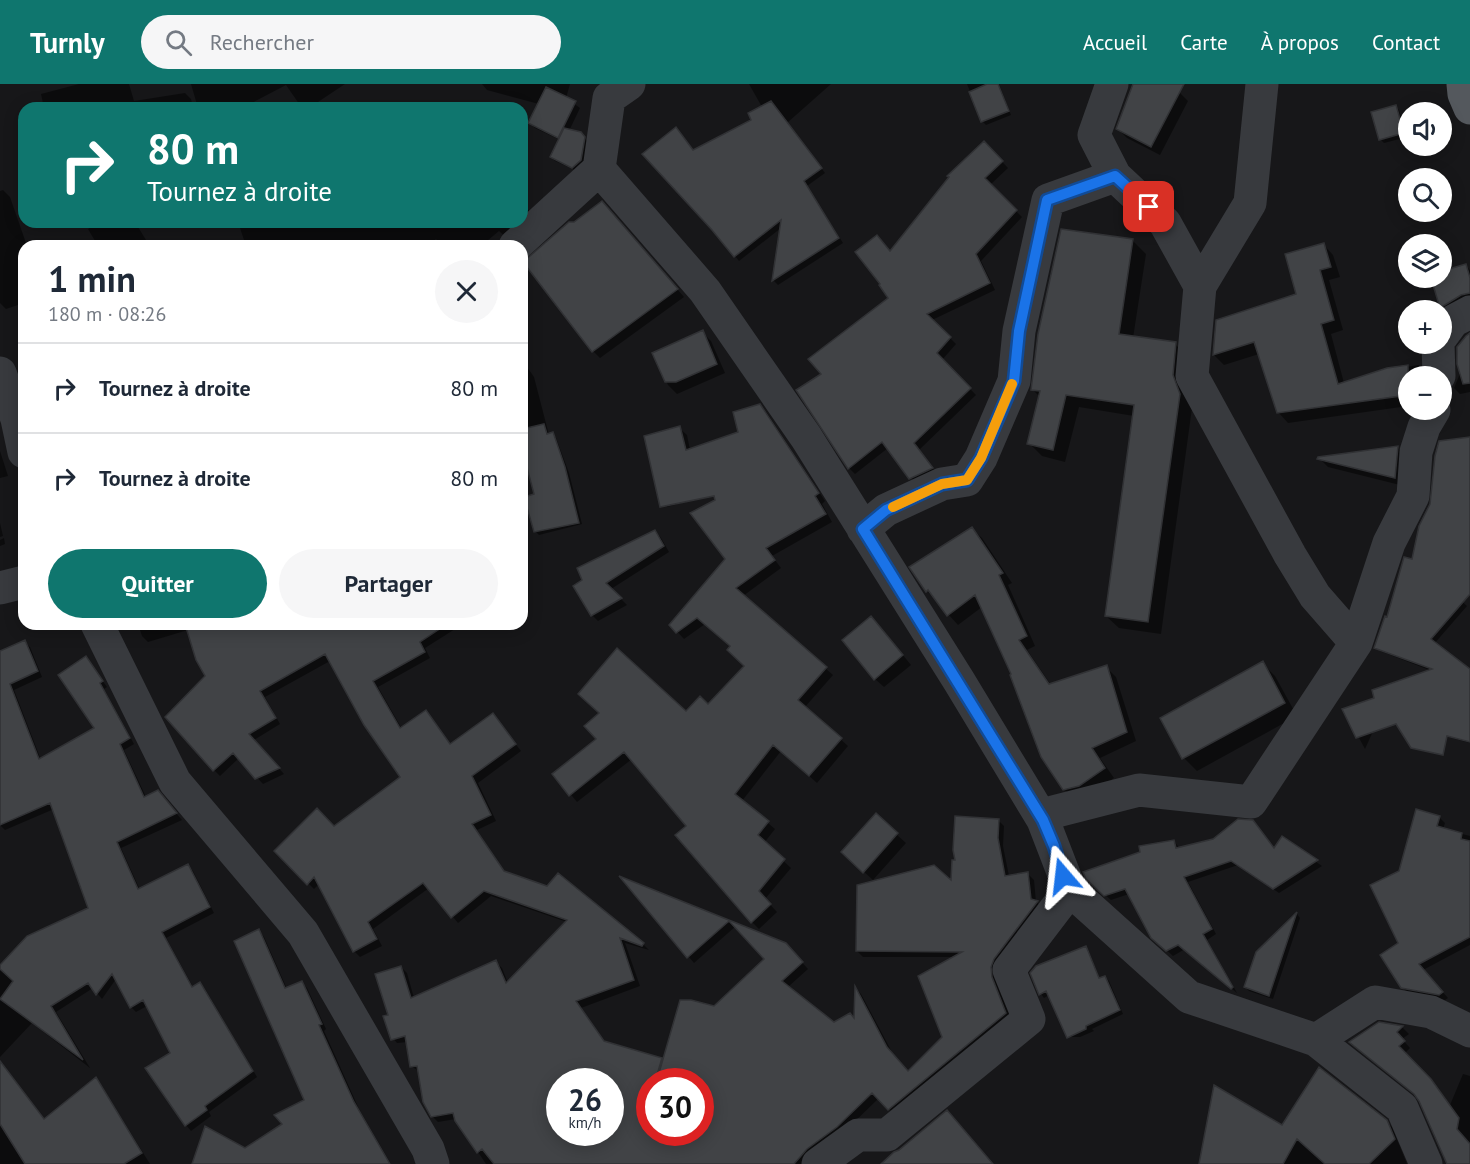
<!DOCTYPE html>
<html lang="fr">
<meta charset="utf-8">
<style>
body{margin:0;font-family:"PT Sans",sans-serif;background:#f6f6f7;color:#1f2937;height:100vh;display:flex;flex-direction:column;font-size:22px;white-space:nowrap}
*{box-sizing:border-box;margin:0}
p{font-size:20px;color:#747a83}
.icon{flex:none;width:33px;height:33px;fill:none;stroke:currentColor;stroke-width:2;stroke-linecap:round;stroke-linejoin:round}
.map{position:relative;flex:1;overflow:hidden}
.drawer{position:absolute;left:18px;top:156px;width:510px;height:390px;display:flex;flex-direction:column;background:#fff;border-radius:18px;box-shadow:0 3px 15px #0003}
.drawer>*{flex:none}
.top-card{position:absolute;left:18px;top:18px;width:510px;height:126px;border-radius:18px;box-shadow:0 3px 15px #0003;background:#0f766e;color:#fff;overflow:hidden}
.controls{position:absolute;left:1398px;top:18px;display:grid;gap:12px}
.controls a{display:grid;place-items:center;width:54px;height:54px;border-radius:50%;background:#fff;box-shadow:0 3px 15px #0003;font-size:30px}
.speed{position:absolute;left:546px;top:984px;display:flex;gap:12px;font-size:30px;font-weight:700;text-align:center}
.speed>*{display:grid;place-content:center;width:78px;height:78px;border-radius:50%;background:#fff;box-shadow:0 3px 15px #0003;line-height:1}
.speed small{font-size:15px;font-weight:400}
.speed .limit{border:9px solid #d22;background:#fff;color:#111}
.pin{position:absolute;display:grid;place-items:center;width:51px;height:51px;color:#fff;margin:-26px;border-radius:12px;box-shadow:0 3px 9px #0006}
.me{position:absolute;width:66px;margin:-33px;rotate:343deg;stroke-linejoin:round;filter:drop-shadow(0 0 4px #0008)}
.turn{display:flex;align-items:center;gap:21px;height:126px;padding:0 30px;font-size:27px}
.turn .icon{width:78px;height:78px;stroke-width:2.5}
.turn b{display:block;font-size:42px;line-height:51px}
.round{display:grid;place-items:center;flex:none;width:63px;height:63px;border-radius:32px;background:#f6f6f7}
.overview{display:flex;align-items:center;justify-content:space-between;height:102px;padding:0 30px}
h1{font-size:36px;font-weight:700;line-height:45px}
.primary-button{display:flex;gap:12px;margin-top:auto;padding:12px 30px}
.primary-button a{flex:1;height:69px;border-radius:36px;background:#0f766e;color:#fff;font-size:24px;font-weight:700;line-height:69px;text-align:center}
.primary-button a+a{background:#f6f6f7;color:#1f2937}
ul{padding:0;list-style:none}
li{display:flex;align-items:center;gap:18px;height:90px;padding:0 30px;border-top:2px solid #e0e1e3}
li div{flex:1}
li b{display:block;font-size:22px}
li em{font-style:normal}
header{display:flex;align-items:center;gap:36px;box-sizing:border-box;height:84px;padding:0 30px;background:#0f766e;color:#fff}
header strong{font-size:28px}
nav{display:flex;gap:33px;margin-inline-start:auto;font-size:21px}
.search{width:420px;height:54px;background:#f6f6f7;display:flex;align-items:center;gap:15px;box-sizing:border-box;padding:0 21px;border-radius:33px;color:#747a83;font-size:22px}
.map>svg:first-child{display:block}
.shadow{fill:#0007;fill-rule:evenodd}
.building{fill:#414346;stroke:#313235;stroke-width:1.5;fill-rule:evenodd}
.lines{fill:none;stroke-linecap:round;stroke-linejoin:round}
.minor{stroke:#383a3e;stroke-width:33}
.major{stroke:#54585d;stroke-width:33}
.route-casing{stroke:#114b97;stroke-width:15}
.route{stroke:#1a73e8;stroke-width:10}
.slow{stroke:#f59e0b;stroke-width:10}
</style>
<header>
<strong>Turnly</strong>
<div class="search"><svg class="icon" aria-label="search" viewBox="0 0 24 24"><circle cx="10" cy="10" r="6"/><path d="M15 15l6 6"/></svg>Rechercher</div>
<nav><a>Accueil</a><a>Carte</a><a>À propos</a><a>Contact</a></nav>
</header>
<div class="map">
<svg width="1470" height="1080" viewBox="0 0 1470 1080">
<rect width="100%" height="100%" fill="#171719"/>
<path class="shadow" d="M 79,0 L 129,0 L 134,17 L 185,9 L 191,15 L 193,24 L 44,24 L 41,10 Z
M 191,0 L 345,0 L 309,24 L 302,24 L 286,1 L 242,24 L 198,24 Z
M 482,0 L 570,0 L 566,14 L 580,24 L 569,47 L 581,50 L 588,58 L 585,80 L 577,87 L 555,77 L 551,73 L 560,56 L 535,44 L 530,39 L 539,20 L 487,6 Z
M 749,0 L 831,0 L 787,39 L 825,89 L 807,102 L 843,159 L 778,201 L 774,197 L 781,144 L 739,177 L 714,145 L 694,67 L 753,36 L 762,23 Z
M 967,0 L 999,0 L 1011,31 L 986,41 L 982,37 Z
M 1135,0 L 1163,0 L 1179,8 L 1188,17 L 1160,71 L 1127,54 L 1118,45 Z
M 1395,22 L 1399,26 L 1407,53 L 1384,59 L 1380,55 Z
M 990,65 L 1008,84 L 990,101 L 1022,133 L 981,177 L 995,206 L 932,236 L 956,260 L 942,276 L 976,311 L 919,366 L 938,390 L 916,400 L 888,364 L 855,390 L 849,384 L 798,306 L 823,290 L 890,214 L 890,168 Z
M 3,106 L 10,113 L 27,162 L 24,162 L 24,219 L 6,225 L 0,219 L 0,107 Z
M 522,118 L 533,131 L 508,155 L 499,147 L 481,162 L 442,162 L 436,155 L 427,162 L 246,162 L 238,138 L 522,138 Z
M 609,126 L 684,213 L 600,274 L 593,267 Z
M 100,138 L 135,138 L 146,156 L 136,162 L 98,162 L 88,145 Z
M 1133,157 L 1146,170 L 1133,254 L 1175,260 L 1188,273 L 1192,324 L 1161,550 L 1119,544 L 1106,532 L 1134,332 L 1079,323 L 1065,378 L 1042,372 L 1029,359 L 1040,313 L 1032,305 Z
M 1323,160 L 1333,171 L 1340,193 L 1329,196 L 1343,246 L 1331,250 L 1344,299 L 1387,286 L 1419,281 L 1430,292 L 1408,292 L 1408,322 L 1288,339 L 1278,328 L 1259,270 L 1224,281 L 1214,271 L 1217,237 L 1298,211 Z
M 1465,181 L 1470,186 L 1470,220 L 1450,232 L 1442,223 L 1433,194 L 1442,194 L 1442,189 Z
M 702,248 L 711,257 L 725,289 L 677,310 L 668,301 L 654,269 Z
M 1470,251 L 1470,308 L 1460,310 L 1454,304 L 1459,292 L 1458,264 Z
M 522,276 L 534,293 L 549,351 L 552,350 L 556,354 L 569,389 L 582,440 L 539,451 L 535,447 L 536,411 L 522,345 Z
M 760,322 L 767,329 L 825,417 L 822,420 L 832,438 L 772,472 L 781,484 L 743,512 L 833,591 L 805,623 L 848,662 L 817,699 L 781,667 L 742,717 L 775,745 L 764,759 L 791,784 L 765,815 L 777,828 L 759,845 L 752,838 L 688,742 L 632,675 L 577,718 L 554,690 L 686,629 L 708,622 L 746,582 L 732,563 L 705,540 L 684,555 L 671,541 L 727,475 L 715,410 L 667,423 L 660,415 L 679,344 L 687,351 L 690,366 L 740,349 Z
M 1398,364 L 1406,373 L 1404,402 L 1328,383 L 1319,374 Z
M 0,367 L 8,392 L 0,394 Z
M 0,439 L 3,452 L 0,453 Z
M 972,445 L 982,454 L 1012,499 L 1008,501 L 1035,562 L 1027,566 L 1051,601 L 1106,583 L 1116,593 L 1136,657 L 1100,674 L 1114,694 L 1089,711 L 1074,715 L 1064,705 L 982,523 L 958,541 L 927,507 L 911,483 Z
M 655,447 L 661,454 L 669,468 L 611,505 L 627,521 L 598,537 L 592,531 L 575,503 Z
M 4,454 L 5,460 L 0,462 L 0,456 Z
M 1447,504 L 1467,522 L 1434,560 L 1470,587 L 1470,659 L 1379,634 L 1365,665 L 1344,626 L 1376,615 L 1432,587 L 1380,567 L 1376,563 Z
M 138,540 L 463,540 L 425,564 L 430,574 L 378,603 L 402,645 L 426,628 L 451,661 L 493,631 L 521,667 L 478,699 L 496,737 L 477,746 L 506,789 L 643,860 L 649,866 L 625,859 L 640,902 L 581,924 L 606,959 L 661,975 L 663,978 L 714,924 L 766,875 L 736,842 L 694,879 L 624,796 L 785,860 L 808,885 L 788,903 L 834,940 L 856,937 L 857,906 L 861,910 L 893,970 L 908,989 L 944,953 L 955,873 L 863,873 L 857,867 L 952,799 L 998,736 L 1004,742 L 1003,762 L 1009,792 L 1028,790 L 1034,796 L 1036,818 L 1043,824 L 1012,936 L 895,1031 L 879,1014 L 843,1049 L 804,1080 L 486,1080 L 456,1035 L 438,1038 L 432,1032 L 420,988 L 411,982 L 408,958 L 397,959 L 391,952 L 390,932 L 401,883 L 407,889 L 414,914 L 496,878 L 502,884 L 508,899 L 567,838 L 491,812 L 458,839 L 429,804 L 373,845 L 382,862 L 360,873 L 354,867 L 319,800 L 314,805 L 276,767 L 334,743 L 402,693 L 330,577 L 265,613 L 280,640 L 254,656 L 284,690 L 263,700 L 239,674 L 220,692 L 214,686 L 207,592 L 188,546 L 148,558 L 142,552 ZM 560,998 L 610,998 L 610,1048 L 560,1048 ZM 650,998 L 700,998 L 700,1048 L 650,1048 Z
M 880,543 L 911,581 L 884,603 L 875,595 Z
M 24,558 L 30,563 L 42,593 L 14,606 L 41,676 L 97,645 L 86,574 L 107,603 L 104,605 L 134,660 L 124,666 L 146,713 L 163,714 L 182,736 L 121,764 L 140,806 L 188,782 L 193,787 L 214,829 L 166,854 L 193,903 L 200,900 L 205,905 L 257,993 L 209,1028 L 211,1032 L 191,1047 L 186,1041 L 172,970 L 147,922 L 136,928 L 131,923 L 116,895 L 102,915 L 93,904 L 56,928 L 90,984 L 32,939 L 0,973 L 0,883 L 90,825 L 54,725 L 5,746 L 0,741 L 0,568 Z
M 1262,579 L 1275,592 L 1297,632 L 1197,687 L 1184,674 L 1162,635 Z
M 876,732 L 906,759 L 873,796 L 852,777 Z
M 1439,733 L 1445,739 L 1443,745 L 1470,752 L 1470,861 L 1423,886 L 1448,914 L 1445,916 L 1408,909 L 1402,903 L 1400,859 L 1400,788 Z
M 1282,754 L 1322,782 L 1279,809 L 1238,781 L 1188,798 L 1216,850 L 1207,856 L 1237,909 L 1185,865 L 1173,872 L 1159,859 L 1129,810 L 1111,816 L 1094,801 L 1174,757 L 1180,765 L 1275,765 Z
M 1297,830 L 1300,834 L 1273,915 L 1249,907 L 1245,903 L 1257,869 Z
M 259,847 L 264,853 L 287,905 L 302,899 L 307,904 L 326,945 L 324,947 L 359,1025 L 391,1080 L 194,1080 L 245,1066 L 284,1040 L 306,1016 Z
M 1085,864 L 1089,868 L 1100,895 L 1105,893 L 1109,897 L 1123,930 L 1092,945 L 1094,947 L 1080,953 L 1071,953 L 1066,949 L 1049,911 L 1044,914 L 1041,910 Z
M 1379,939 L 1403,944 L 1409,950 L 1402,955 L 1410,964 L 1404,970 L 1438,1004 L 1450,1021 L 1463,990 L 1470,992 L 1470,1080 L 1449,1080 L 1421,1016 Z
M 0,978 L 45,1037 L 95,995 L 101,1001 L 150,1080 L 0,1080 Z
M 1386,1037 L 1392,1043 L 1407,1080 L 1206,1080 L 1282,1043 Z"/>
<path class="building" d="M 987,0 L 998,0 L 1009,27 L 981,38 L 969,8 Z
M 1133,0 L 1184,0 L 1151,63 L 1116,45 Z
M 546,3 L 576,17 L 558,54 L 528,39 Z
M 771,17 L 822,84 L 804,97 L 839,154 L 772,197 L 781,136 L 734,173 L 712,146 L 642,70 L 676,43 L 693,66 L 751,36 L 748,29 Z
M 1396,21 L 1404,49 L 1379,56 L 1371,28 Z
M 564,44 L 581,48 L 585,53 L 581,76 L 572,84 L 550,73 Z
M 984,57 L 1003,77 L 985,94 L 1017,126 L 976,170 L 990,199 L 927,230 L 951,253 L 937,269 L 971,304 L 914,359 L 933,384 L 909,395 L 882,358 L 848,385 L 796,306 L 821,290 L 808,275 L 888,214 L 879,201 L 880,200 L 855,168 L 877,151 L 890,167 L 949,93 L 947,92 Z
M 602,117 L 678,205 L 592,268 L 523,178 L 569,138 L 574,138 Z
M 1061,145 L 1133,155 L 1119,250 L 1176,258 L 1173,291 L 1180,310 L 1148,538 L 1105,532 L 1134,321 L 1066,311 L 1053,366 L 1027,360 L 1040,307 L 1031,306 L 1038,250 Z
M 1324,159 L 1331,183 L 1320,186 L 1334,236 L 1321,240 L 1338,300 L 1387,284 L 1408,281 L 1408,311 L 1277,329 L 1254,258 L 1213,271 L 1216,236 L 1296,210 L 1285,170 Z
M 1466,180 L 1470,194 L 1470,209 L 1461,211 L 1440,224 L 1431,194 L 1442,194 L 1442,187 Z
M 703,246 L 717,280 L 676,298 L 665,298 L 652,269 Z
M 1470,249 L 1470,299 L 1463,300 L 1457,280 L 1457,263 L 1466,252 Z
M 760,320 L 819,409 L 815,412 L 826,430 L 766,464 L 775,476 L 736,504 L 827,583 L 798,616 L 842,654 L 809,692 L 773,661 L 735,710 L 769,737 L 758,751 L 785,775 L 759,807 L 771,820 L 751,839 L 675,751 L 686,742 L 624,668 L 569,712 L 552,690 L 596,655 L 584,642 L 599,629 L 578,610 L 617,564 L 686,627 L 700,612 L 708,620 L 744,582 L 727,566 L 730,562 L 697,534 L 676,549 L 669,541 L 725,475 L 690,429 L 715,416 L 714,412 L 660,423 L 644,352 L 680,342 L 686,366 L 738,348 L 733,328 Z
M 544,340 L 547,350 L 553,348 L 565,383 L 579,439 L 534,448 L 524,413 L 534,410 L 522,365 L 522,345 Z
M 1470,353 L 1470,510 L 1431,555 L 1470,585 L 1470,658 L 1447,652 L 1443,671 L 1411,664 L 1396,640 L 1356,654 L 1342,625 L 1374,614 L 1372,606 L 1432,585 L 1374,564 L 1385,532 L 1387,533 L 1404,473 L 1412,475 L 1419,442 L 1430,420 L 1435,372 L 1439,357 Z
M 1398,362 L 1395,394 L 1317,375 L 1318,373 Z
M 972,443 L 1003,489 L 999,491 L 1027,552 L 1019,556 L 1049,600 L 1107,581 L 1127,648 L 1092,664 L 1105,684 L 1079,702 L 1063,706 L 1041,673 L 1010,591 L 1011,590 L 975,511 L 947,532 L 928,506 L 926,508 L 909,483 Z
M 655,446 L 664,462 L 606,499 L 622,514 L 591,532 L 573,502 L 582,496 L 577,484 Z
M 871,532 L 903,571 L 874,596 L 842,556 Z
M 185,540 L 447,540 L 420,558 L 425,568 L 373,597 L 400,644 L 426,626 L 450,660 L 493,629 L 516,660 L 472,692 L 491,731 L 472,740 L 504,787 L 547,802 L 558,789 L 644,859 L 642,862 L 620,854 L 634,896 L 576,917 L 604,957 L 662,974 L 655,998 L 650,998 L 650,1048 L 700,1048 L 700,998 L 690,998 L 659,989 L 680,916 L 691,916 L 714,922 L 764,875 L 729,837 L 687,874 L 619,792 L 786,859 L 803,878 L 782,897 L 834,938 L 850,929 L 854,934 L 855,902 L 887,963 L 908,987 L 942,953 L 918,892 L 962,868 L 856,867 L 857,801 L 934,781 L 951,796 L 952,776 L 955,776 L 953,766 L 955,732 L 999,735 L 998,754 L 1005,792 L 1028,788 L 1031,815 L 1038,817 L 994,875 L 991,883 L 992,893 L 1006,929 L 888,1026 L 872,1009 L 837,1043 L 807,1065 L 794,1080 L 494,1080 L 482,1065 L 477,1069 L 455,1037 L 453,1029 L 431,1033 L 423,1018 L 417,982 L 410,983 L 405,952 L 391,956 L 383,932 L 388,931 L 375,890 L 401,882 L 411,914 L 496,876 L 506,899 L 567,836 L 484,807 L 451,834 L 423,799 L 368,838 L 377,855 L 353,868 L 314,793 L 307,801 L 274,767 L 317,724 L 334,742 L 400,693 L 364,641 L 325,570 L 260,607 L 276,634 L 249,650 L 280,684 L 255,695 L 233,669 L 213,687 L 165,633 L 205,592 L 196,576 ZM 560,998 L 610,998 L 610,1048 L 560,1048 Z
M 25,556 L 38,587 L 10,600 L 39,675 L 94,644 L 58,591 L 86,572 L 103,597 L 100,599 L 130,654 L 120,660 L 144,713 L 158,706 L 177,729 L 117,758 L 138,805 L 188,780 L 210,823 L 162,848 L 192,903 L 200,898 L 253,987 L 205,1022 L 207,1026 L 185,1042 L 145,984 L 170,969 L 143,916 L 130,924 L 112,890 L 96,911 L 88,899 L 51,922 L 83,976 L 0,915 L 13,897 L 0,885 L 0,881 L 27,852 L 88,824 L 50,719 L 0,741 L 0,567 Z
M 1263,577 L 1285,619 L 1182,675 L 1160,634 Z
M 1416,725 L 1440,732 L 1437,742 L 1462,749 L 1461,755 L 1470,757 L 1470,853 L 1419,880 L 1443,908 L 1439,911 L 1401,904 L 1380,871 L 1398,859 L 1370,801 L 1399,787 Z
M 876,729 L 898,749 L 863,789 L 841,768 Z
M 1238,735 L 1253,736 L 1274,764 L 1282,752 L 1318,776 L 1273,805 L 1231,777 L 1184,793 L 1212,845 L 1203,850 L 1233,903 L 1231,905 L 1178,861 L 1166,867 L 1151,854 L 1125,805 L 1104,812 L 1086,795 L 1083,788 L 1140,768 L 1139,762 L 1174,756 L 1176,764 L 1213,755 Z
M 1297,828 L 1269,912 L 1244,903 L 1256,868 Z
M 259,845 L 285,904 L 302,897 L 322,940 L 319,941 L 354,1018 L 390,1080 L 192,1080 L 205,1042 L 245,1064 L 282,1040 L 274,1031 L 304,1016 L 234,857 Z
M 1086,862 L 1099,894 L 1105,892 L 1120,926 L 1086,942 L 1086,945 L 1067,954 L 1046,907 L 1039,911 L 1030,889 L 1036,882 Z
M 1379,938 L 1403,942 L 1397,948 L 1405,957 L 1399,962 L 1431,995 L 1459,1034 L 1457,1045 L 1470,1060 L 1470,1080 L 1447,1080 L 1419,1017 L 1414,1010 L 1349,958 Z
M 0,977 L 44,1035 L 96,993 L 142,1069 L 124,1080 L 25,1080 L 0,1040 Z
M 1319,983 L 1387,1036 L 1395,1055 L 1369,1080 L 1325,1080 L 1297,1055 L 1283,1080 L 1199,1080 L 1214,1001 L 1282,1041 Z
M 947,1026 L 993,1080 L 881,1080 L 894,1068 L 899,1066 Z"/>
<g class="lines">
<path class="minor" d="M 629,0 L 609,14 L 599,85 L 705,207 L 806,353 L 959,597 L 1043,736 L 1070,806 L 1189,913 L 1316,956 L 1375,918 L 1431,928 L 1470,947
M 1262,0 L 1250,119 L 1200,202 L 1192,292 L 1290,471 L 1315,512 L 1356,559
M 1115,92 L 1165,139 L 1200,202
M 515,162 L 599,85
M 1442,252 L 1453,237 L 1470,228
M 1438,260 L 1439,292
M 0,289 L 17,335 L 24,368
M 863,445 L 886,426 L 942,400 L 967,396 L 981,374 L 1014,297 L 1019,247 L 1048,116 L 1115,92 L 1094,51 L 1112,0
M 0,504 L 24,498
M 97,540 L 175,698 L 303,849 L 428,1065 L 433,1080
M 1043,736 L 1053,728 L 1139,706 L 1251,718 L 1356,559 L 1389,459 L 1413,412 L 1416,368 L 1424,343 L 1434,326
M 1316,956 L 1402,1024 L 1426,1080
M 818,1080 L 858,1051 L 887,1051 L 1029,935 L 1009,886 L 1070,806"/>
<path class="major" d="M 1463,0 L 1464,10 L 1470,24"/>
</g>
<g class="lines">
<g class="route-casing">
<path id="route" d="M 1063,792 L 1054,762 L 1043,736 L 863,445 L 886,426 L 942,400 L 967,396 L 981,374 L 1014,297 L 1019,247 L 1047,116 L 1115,92 L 1149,123"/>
</g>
<use href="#route" class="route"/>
<path class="slow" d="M 893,423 L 942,400 L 967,396 L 981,374 L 1012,300"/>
</g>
</svg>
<div class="controls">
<a><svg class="icon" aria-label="sound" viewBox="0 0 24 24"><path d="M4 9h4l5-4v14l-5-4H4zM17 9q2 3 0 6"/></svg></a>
<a><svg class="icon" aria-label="search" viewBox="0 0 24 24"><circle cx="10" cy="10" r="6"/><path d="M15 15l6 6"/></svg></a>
<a><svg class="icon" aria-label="layers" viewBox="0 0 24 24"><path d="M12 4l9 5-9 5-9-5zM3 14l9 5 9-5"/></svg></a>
<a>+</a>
<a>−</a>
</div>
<div class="speed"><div>26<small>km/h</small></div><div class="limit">30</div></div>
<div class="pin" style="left:1149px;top:123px;background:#d93025"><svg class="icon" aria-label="arrive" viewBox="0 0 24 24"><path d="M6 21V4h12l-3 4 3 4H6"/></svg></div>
<svg class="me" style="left:1063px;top:792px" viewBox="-20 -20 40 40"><path d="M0-17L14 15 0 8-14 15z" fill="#1a73e8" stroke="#fff" stroke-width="4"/></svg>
<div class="top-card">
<div class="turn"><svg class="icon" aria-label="right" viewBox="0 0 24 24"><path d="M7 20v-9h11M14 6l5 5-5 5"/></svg><div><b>80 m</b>Tournez à droite</div></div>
</div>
<section class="drawer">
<div class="overview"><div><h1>1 min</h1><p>180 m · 08:26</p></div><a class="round"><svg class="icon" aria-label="close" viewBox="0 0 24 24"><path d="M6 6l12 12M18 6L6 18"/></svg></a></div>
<ul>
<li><svg class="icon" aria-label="right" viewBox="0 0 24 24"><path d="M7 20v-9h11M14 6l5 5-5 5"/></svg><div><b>Tournez à droite</b></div><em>80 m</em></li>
<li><svg class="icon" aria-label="right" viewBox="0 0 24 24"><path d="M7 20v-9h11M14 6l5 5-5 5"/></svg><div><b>Tournez à droite</b></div><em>80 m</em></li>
</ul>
<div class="primary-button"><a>Quitter</a><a>Partager</a></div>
</section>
</div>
